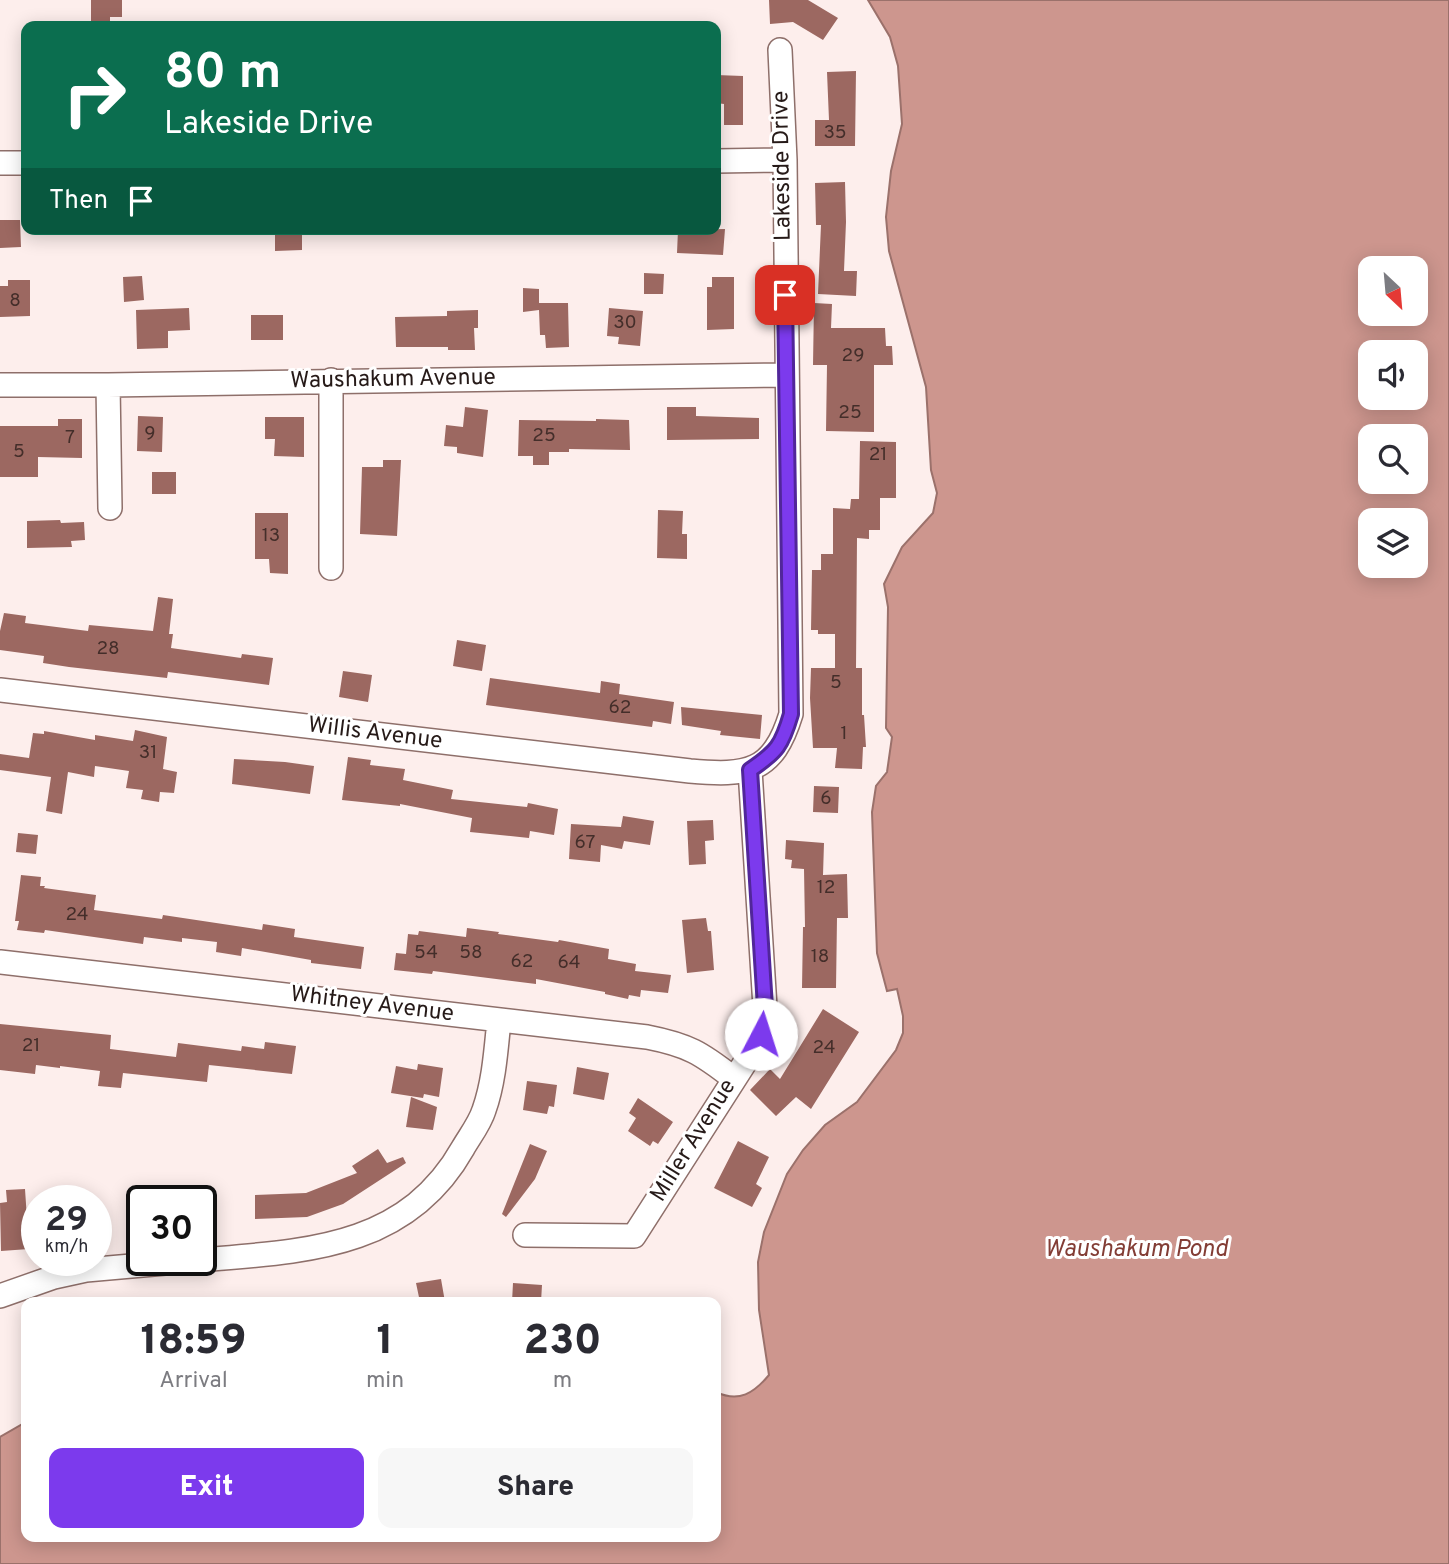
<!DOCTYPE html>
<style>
body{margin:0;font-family:Overpass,sans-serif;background:#f7f7f7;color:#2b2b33;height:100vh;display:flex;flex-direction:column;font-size:26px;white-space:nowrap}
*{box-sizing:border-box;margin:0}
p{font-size:23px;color:#7c7c81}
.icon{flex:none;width:38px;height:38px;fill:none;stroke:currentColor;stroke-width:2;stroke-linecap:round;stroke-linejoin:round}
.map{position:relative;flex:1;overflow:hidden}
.panel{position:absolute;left:21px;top:1297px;width:700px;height:245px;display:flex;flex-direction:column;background:#fff;border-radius:14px;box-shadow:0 4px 18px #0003}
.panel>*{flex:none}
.guide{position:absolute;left:21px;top:21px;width:700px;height:214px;border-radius:14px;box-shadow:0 4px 18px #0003;background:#0b6e4f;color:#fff;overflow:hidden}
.needle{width:46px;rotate:154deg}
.buttons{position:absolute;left:1358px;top:256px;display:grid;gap:14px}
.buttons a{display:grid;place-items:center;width:70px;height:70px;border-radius:14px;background:#fff;box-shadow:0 4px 18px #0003;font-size:35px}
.speed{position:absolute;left:21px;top:1185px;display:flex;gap:14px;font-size:35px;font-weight:700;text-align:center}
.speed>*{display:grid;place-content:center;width:91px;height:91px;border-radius:50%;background:#fff;box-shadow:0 4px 18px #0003;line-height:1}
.speed small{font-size:18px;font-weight:400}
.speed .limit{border:4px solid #111;border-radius:10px;background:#fff;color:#111}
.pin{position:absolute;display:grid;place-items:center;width:60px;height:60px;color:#fff;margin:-30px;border-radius:14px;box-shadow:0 4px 10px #0006}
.me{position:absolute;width:77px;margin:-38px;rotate:5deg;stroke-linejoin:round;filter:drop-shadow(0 0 5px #0008)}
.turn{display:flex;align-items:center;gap:24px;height:147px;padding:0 28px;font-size:32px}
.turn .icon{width:91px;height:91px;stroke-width:2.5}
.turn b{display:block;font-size:49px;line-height:60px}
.then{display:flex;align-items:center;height:66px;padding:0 28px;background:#0003;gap:14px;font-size:26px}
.eta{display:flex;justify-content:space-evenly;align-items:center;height:119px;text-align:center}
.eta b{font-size:42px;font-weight:800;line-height:49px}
.cta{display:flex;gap:14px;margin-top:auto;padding:14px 28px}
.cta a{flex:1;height:80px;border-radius:14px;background:#7c3aed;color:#fff;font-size:28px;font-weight:800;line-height:80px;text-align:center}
.cta a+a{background:#f7f7f7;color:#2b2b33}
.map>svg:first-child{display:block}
.water{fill:#cd968e;stroke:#9b716b;stroke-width:2;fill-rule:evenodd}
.building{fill:#9c6861}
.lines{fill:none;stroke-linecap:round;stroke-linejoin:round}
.minor-casing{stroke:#8e6f6a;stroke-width:26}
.minor{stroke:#fff;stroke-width:23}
.route-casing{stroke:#51269a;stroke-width:18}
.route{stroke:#7c3aed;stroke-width:12}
.labels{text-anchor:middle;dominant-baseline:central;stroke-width:6;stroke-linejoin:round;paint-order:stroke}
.number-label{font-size:19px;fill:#442e2a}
.street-label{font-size:23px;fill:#261a18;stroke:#fff}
.water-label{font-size:24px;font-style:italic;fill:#833d35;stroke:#fff}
</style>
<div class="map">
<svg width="1449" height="1564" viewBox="0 0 1449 1564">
<rect width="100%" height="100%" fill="#fdeeec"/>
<path class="water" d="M 868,0 L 1449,0 L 1449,1564 L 0,1564 L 0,1437 L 26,1422 L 26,1536 L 716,1536 L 716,1392 C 739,1403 754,1393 769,1375 L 759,1310 L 758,1262 L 764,1232 L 787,1174 L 803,1150 L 825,1125 L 857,1102 L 896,1050 L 903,1033 L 903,1016 L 897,989 L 887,991 L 877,953 L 872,812 L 876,786 L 887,772 L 892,737 L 886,728 L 888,607 L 884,584 L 902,547 L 933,513 L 937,493 L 931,470 L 926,387 L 889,251 L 886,217 L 891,171 L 902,124 L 898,66 L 890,37 ZM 1370,268 L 1416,268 L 1416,313 L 1370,313 ZM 1370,352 L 1416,352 L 1416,397 L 1370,397 ZM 1370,436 L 1416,436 L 1416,481 L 1370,481 ZM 1370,520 L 1416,520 L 1416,565 L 1370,565 Z"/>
<path class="building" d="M 91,0 L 122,0 L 122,17 L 110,17 L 110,22 L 91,22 Z
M 769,0 L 808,0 L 838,18 L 823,40 L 793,22 L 770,24 Z
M 856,71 L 855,146 L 815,146 L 815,120 L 829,120 L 827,72 Z
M 716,75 L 743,76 L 743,125 L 724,125 L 724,104 L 716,103 Z
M 845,182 L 846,222 L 844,271 L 857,271 L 856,296 L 818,294 L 821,225 L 816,225 L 815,183 Z
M 0,220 L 20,220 L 21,247 L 0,248 Z
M 275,229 L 302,229 L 302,250 L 275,251 Z
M 725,229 L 723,255 L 677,253 L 678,230 Z
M 644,273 L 664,274 L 663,294 L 644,294 Z
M 142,276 L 144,300 L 124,302 L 123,277 Z
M 712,277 L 734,277 L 734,329 L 707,330 L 707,287 L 712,287 Z
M 8,280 L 30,280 L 30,316 L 0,317 L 0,286 L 8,286 Z
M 523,288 L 539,289 L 539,303 L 568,303 L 569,347 L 546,348 L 545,335 L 540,335 L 539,310 L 523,312 Z
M 814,303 L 832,304 L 831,328 L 885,328 L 886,346 L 892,346 L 893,365 L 874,365 L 874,432 L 826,431 L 827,365 L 813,365 Z
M 189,308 L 190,330 L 168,331 L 168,348 L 137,349 L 136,310 Z
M 609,308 L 643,311 L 640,346 L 618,344 L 619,337 L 607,336 Z
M 478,310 L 478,328 L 474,328 L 475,350 L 448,350 L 448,347 L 396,347 L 395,317 L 447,316 L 447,311 Z
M 251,315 L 283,315 L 283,340 L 251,340 Z
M 465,407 L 488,410 L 483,457 L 457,453 L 457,447 L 444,446 L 446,425 L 463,427 Z
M 667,407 L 696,407 L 696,416 L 759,418 L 759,439 L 667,440 Z
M 138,416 L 163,417 L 162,452 L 137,451 Z
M 265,417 L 304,417 L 304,457 L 274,456 L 275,439 L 265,439 Z
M 58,419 L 82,419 L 82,458 L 38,457 L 38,477 L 0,477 L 0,426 L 58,426 Z
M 596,419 L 629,420 L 630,450 L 569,449 L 569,452 L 549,452 L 549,465 L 533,465 L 533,456 L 518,456 L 519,420 L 596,421 Z
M 860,441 L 896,442 L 896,498 L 880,498 L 880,530 L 869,530 L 869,539 L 857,538 L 856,668 L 862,668 L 862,715 L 864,715 L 866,747 L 863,747 L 862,769 L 835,768 L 837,748 L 813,748 L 810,698 L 811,668 L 835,668 L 835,634 L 818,634 L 818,630 L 811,630 L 812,570 L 821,570 L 821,554 L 833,554 L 833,508 L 850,509 L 851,499 L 859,499 Z
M 383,460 L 401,460 L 397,536 L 360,534 L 362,467 L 383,467 Z
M 152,472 L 176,472 L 176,494 L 152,494 Z
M 658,510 L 683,511 L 682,534 L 687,534 L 687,559 L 657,558 Z
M 255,513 L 288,513 L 288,574 L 270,573 L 269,559 L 255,559 Z
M 60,520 L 61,523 L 84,522 L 85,540 L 71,541 L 72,547 L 27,548 L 27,521 Z
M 158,597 L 173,599 L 169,634 L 173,634 L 171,648 L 241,658 L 242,654 L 273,658 L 269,685 L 168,672 L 167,678 L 69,667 L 43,663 L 44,656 L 0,650 L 0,631 L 4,613 L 26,616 L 25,623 L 88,631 L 89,625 L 153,631 Z
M 457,640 L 486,645 L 482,671 L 453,666 Z
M 343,671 L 372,675 L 368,702 L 339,697 Z
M 490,678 L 600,693 L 601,681 L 620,684 L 619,694 L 674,702 L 671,724 L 653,721 L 652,727 L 486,705 Z
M 681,707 L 762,715 L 760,739 L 720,735 L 721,731 L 682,725 Z
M 135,730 L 167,737 L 163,769 L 177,772 L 174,793 L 160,792 L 159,802 L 141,799 L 143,790 L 126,788 L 129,771 L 95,766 L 94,777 L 68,772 L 62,814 L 46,811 L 51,777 L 0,770 L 0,754 L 29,758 L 33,733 L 44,734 L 44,731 L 95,740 L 95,735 L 133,741 Z
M 348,757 L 371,760 L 370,765 L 405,769 L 403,780 L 453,790 L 451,799 L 527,807 L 528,803 L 558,809 L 554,835 L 530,831 L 529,838 L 470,832 L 472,818 L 400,804 L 400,806 L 342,800 Z
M 234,759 L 285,762 L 314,766 L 310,794 L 232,784 Z
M 814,786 L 839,787 L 838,813 L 813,812 Z
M 623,816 L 654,821 L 650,845 L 624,841 L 622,849 L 601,845 L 600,862 L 569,859 L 571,824 L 621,827 Z
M 713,820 L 714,840 L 705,841 L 706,864 L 689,865 L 687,821 Z
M 18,833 L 38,835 L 36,854 L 16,852 Z
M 786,840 L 824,843 L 823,875 L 847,874 L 848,918 L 837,918 L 836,988 L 802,988 L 803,927 L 805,927 L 804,869 L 791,868 L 792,860 L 785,859 Z
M 21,875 L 41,877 L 40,886 L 45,886 L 44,888 L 96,895 L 94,910 L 162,919 L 163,915 L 262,930 L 263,924 L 295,929 L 294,937 L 364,947 L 361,969 L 311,963 L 311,960 L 242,948 L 241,956 L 216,952 L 217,942 L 182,938 L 182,942 L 144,937 L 143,944 L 45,930 L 44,933 L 17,930 L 19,921 L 15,921 Z
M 706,918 L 708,931 L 711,931 L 714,970 L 687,973 L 682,920 Z
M 467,928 L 499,932 L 498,934 L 558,942 L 559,940 L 609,949 L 608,959 L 636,964 L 635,971 L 671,975 L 668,993 L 641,990 L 640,997 L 629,995 L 628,999 L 605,994 L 605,992 L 536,979 L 536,984 L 433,971 L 432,974 L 394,970 L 396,953 L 406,954 L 408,934 L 418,935 L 419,931 L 466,937 Z
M 823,1009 L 859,1032 L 811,1109 L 796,1097 L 776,1116 L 750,1090 L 770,1069 L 780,1079 Z
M 0,1024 L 111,1035 L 110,1049 L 176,1057 L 178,1043 L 241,1051 L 242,1046 L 264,1049 L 265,1042 L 296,1046 L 292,1074 L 209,1065 L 207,1082 L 123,1073 L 121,1088 L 98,1086 L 100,1071 L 60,1066 L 60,1068 L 36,1065 L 35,1074 L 0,1070 Z
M 418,1064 L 443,1068 L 439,1097 L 424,1094 L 423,1098 L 391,1093 L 396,1066 L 417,1070 Z
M 577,1067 L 609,1073 L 604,1100 L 573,1094 Z
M 527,1081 L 557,1085 L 554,1107 L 549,1106 L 547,1114 L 523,1110 Z
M 411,1097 L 437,1107 L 433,1130 L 406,1127 Z
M 638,1098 L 673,1122 L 658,1144 L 653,1141 L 650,1146 L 628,1131 L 636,1118 L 629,1113 Z
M 738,1141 L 769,1157 L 756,1184 L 762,1188 L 752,1207 L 714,1188 Z
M 530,1144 L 547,1151 L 535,1179 L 506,1217 L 502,1214 Z
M 378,1149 L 387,1163 L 403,1157 L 406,1163 L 343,1204 L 307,1217 L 255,1219 L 255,1195 L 306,1193 L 357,1173 L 352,1166 Z
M 25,1189 L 29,1249 L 1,1251 L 0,1203 L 7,1202 L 6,1190 Z
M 441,1279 L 445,1302 L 420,1302 L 416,1283 Z
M 513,1283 L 542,1285 L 541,1302 L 512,1302 Z"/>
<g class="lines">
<g class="minor-casing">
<path id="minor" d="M 716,161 L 785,160
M 0,163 L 26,163
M 331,380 L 331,568
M 0,385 L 108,385 L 786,375
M 108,385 L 110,508
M 0,690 L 690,771 C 747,776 773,773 791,714 L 785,160 L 780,50
M 0,962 L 647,1037 C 688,1045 701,1053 733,1078
M 525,1235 L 634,1236 L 748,1058 L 761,1033 L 765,1007 L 750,770
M 201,1260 C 305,1251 406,1249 463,1148 C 470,1136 480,1123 484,1110 C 494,1082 496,1050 499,1020
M 0,1296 L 54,1277 L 86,1270 L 199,1260"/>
</g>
<use href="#minor" class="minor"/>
</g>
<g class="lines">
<g class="route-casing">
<path id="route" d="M 761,1034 L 765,1007 L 750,770 C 777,752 782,745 791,714 L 785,295"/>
</g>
<use href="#route" class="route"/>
</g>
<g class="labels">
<g class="number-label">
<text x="835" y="133">35</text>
<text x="15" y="301">8</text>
<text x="625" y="323">30</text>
<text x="853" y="356">29</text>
<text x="850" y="413">25</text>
<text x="150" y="434">9</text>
<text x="544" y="436">25</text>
<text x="70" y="438">7</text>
<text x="19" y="452">5</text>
<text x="878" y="455">21</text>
<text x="271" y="536">13</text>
<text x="108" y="649">28</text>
<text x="836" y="683">5</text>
<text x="620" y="708">62</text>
<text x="844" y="734">1</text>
<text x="148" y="753">31</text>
<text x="826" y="799">6</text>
<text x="585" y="843">67</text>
<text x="826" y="888">12</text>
<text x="77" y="915">24</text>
<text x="426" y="953">54</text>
<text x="471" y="953">58</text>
<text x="820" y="957">18</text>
<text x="522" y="962">62</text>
<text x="569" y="963">64</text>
<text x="31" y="1046">21</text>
<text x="824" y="1048">24</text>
</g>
<g class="street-label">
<text transform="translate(783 166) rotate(-91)">Lakeside Drive</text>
<text transform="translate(393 380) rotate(-1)">Waushakum Avenue</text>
<text transform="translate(375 734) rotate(7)">Willis Avenue</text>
<text transform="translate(372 1005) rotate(7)">Whitney Avenue</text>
<text transform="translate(694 1141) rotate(-58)">Miller Avenue</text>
</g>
<g class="water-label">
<text x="1136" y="1250">Waushakum Pond</text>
</g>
</g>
</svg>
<div class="buttons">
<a><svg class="needle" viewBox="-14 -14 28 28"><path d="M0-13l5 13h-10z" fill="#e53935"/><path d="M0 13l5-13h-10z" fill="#7c7c81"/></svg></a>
<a><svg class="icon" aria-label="sound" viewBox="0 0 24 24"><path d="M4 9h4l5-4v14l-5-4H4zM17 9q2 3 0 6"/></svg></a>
<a><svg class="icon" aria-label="search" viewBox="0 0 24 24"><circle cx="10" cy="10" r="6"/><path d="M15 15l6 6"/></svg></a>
<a><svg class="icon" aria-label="layers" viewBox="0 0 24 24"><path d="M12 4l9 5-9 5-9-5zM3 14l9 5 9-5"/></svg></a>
</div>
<div class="speed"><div>29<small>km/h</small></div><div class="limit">30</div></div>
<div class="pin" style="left:785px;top:295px;background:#d93025"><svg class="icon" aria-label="arrive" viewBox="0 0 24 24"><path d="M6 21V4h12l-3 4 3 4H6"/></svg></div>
<svg class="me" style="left:761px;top:1034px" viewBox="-20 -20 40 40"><circle r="19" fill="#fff"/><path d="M0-13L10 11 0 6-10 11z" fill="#7c3aed"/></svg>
<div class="guide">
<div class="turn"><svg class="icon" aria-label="right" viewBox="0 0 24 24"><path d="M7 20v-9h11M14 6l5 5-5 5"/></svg><div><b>80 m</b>Lakeside Drive</div></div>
<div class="then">Then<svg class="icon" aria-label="arrive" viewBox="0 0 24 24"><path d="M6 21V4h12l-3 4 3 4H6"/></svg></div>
</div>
<section class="panel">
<div class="eta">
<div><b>18:59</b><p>Arrival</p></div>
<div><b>1</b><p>min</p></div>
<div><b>230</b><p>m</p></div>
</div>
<div class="cta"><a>Exit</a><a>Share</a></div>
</section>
</div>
